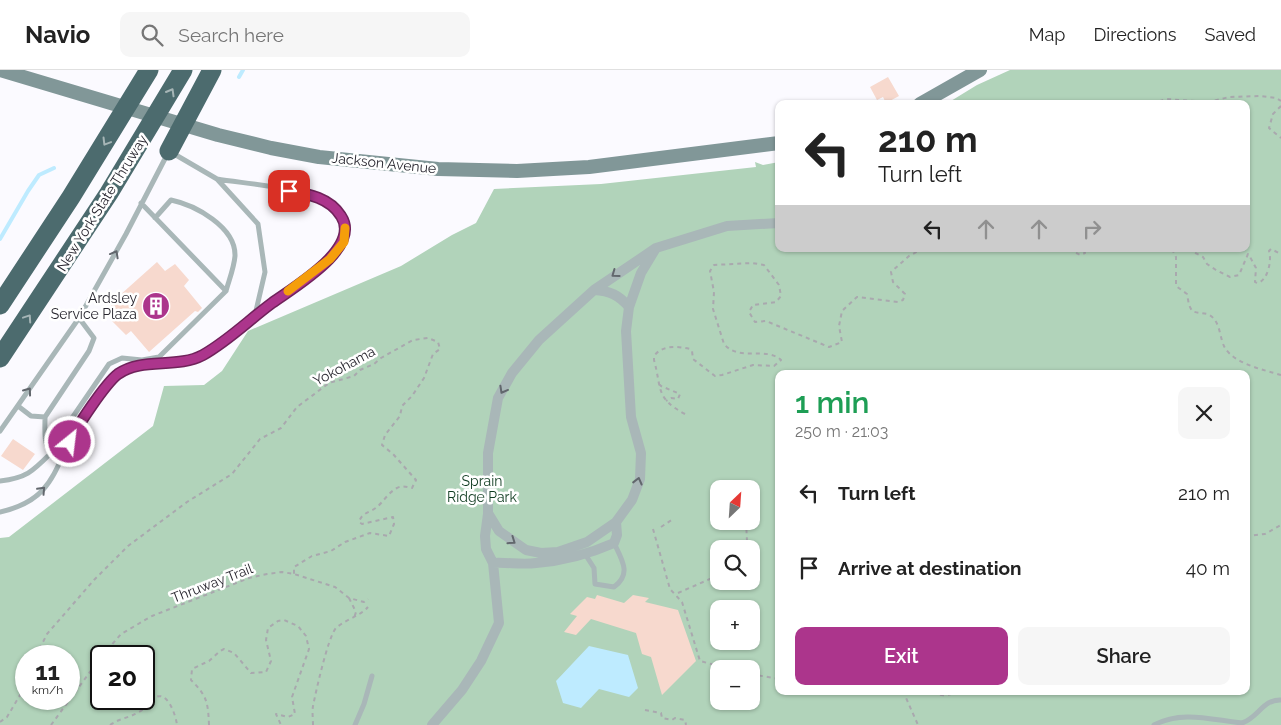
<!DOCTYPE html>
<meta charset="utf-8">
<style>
body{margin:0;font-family:Raleway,sans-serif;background:#f6f6f6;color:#222;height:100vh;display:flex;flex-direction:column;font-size:19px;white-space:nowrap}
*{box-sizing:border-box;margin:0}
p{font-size:16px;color:#767676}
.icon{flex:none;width:28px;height:28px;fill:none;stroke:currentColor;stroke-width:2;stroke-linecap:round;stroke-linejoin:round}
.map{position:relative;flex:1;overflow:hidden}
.side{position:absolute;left:775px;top:300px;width:475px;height:325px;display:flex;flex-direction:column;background:#fff;border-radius:10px;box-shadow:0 1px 4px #0004}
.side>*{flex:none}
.guide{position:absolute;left:775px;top:30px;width:475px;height:152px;border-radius:10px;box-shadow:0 1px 4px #0004;background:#fff;color:#222;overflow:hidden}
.needle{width:32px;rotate:25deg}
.buttons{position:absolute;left:710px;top:410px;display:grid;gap:10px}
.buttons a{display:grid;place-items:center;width:50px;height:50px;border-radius:10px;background:#fff;box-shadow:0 1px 4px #0004;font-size:25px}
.speed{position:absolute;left:15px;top:575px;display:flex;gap:10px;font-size:25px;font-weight:700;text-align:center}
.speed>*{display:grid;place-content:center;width:65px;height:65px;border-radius:50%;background:#fff;box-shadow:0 1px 4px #0004;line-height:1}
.speed small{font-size:12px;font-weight:400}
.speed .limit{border:2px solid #111;border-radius:8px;background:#fff;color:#111}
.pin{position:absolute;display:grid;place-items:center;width:42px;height:42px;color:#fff;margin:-21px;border-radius:10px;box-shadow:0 2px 8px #0006}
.me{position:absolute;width:55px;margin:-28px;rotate:29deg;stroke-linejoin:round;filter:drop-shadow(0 0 4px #0008)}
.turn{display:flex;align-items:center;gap:18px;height:105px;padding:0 20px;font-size:22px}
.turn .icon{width:65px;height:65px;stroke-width:2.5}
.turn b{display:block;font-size:35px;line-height:42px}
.lanes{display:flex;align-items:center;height:48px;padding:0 20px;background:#0003;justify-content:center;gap:25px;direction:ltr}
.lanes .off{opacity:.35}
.round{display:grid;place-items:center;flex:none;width:52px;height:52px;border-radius:10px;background:#f6f6f6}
.head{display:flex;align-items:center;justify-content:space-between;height:85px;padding:0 20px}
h1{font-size:30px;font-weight:600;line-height:38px;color:#1e9e55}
.primary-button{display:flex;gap:10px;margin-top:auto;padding:10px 20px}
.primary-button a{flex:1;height:58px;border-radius:10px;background:#ac358c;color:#fff;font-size:20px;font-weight:600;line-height:58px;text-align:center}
.primary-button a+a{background:#f6f6f6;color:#222}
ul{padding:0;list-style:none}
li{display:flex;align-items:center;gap:15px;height:75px;padding:0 20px}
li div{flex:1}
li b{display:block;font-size:19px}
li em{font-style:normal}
header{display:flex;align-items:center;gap:30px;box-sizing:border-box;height:70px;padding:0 25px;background:#fff;border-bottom:1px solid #e0e0e0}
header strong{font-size:24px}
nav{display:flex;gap:28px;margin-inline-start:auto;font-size:18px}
.search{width:350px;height:45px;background:#f6f6f6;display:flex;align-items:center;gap:12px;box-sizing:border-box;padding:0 18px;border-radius:10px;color:#767676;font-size:19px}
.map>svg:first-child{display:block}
.green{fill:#b1d3ba;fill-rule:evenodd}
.water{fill:#beebff}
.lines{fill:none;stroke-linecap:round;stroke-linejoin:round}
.stream{stroke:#beebff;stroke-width:4}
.building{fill:#f7d9ce}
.path{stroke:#a9a8ae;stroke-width:2;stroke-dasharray:4 4;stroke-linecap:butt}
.lane{stroke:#a9b7b8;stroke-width:5}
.street{stroke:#a9b7b8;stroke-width:10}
.secondary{stroke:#819798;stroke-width:14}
.highway{stroke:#4c6b6e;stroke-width:19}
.oneway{stroke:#a6b5b6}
.oneway2{stroke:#62676d}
.route-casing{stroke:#70225b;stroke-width:12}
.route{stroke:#ac358c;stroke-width:9}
.slow{stroke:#f59e0b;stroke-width:9}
.labels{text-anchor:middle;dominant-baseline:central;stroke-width:5;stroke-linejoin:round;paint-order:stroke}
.street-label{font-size:14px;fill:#28262f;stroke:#fff}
.poi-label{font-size:14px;fill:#28262f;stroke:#fff;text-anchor:end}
.park-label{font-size:14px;fill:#103c21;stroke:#fff}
</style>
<header>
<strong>Navio</strong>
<div class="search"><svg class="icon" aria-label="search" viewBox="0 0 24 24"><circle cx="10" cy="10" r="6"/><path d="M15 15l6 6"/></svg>Search here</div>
<nav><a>Map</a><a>Directions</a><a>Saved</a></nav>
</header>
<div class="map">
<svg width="1281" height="655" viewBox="0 0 1281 655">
<rect width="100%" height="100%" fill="#fbfaff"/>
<path class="green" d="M 1010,0 L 1281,0 L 1281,655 L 0,655 L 0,468 L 9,467 L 153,356 L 164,316 L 204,315 L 222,301 L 248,261 L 401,196 L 452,165 L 476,153 L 494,119 L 601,114 L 756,97 L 755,92 L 763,95 L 779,92 L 779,179 L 1246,179 L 1246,34 L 946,34 L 977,15 ZM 779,304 L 1246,304 L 1246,621 L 779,621 ZM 719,419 L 751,419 L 751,451 L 719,451 ZM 719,479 L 751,479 L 751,511 L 719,511 ZM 719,539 L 751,539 L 751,571 L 719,571 ZM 26,586 L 69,586 L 69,629 L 26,629 ZM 101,586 L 144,586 L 144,629 L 101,629 ZM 719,599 L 751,599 L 751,631 L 719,631 Z"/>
<path class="water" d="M 589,576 L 628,585 L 638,618 L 629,627 L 599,619 L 581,638 L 563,633 L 556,611 Z"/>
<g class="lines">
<path class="stream" d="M 239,7 L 243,0
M 0,169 L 28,121 L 39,105 L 54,98"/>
</g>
<path class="building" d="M 888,7 L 899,26 L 886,33 L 883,27 L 877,30 L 870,17 Z
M 157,192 L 165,201 L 175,194 L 189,210 L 184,216 L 202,238 L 198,242 L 195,241 L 149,282 L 131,261 L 126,265 L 111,250 L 117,243 L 110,234 Z
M 13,369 L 35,384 L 23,400 L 1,386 Z
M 597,525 L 624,533 L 633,525 L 649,528 L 645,532 L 678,540 L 696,591 L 662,625 L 651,587 L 642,584 L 636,563 L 591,549 L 576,565 L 564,562 L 577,546 L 570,544 L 587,527 L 595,529 Z"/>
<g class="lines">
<path class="path" d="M 1152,34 L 1166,29 L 1209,32 L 1229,27 L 1261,26 L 1276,28 L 1281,31
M 1281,36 L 1273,44 L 1269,58 L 1281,68
M 1069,179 L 1080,185 L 1085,183 L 1083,179
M 1172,179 L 1176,187 L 1176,216 L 1187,224 L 1189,235 L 1192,241 C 1197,243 1202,243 1207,244 C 1221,249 1219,268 1225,278 C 1235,294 1264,300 1281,305
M 1188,179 L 1203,187 L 1207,194 L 1216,200 L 1230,207 L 1239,205 L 1248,184 L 1249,185 L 1256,198 L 1255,212 L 1258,213 C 1268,210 1272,190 1269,181 L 1271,179 L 1281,184
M 659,314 L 661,316 L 680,324 L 678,329 L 671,328 L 666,331
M 685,344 C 655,328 662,319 654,290 L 654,286 C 662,275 677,276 690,279 L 692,281 L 693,289 L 715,306 L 722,305 L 753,295 L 774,296 L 781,290 C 766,276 739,292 724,274 L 713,239 L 714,222 L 710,201 L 714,195 L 752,193 L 764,195 L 779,215 L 781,226 L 776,232 L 753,235 L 749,242 L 755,252 L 766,251 L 829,277 L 842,272 L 839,256 L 842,241 L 857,227 L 898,232 L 903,230 L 905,224 L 893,212 L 891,202 L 909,186 L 922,179
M 661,457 L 673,449
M 653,459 L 670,519 L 682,532 L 700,591 L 730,599
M 1246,466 L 1265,464 L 1281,455
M 745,479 L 747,471 L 746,451
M 678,523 L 719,505
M 349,528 L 356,542 L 354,548
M 36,586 L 47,564 L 94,510 L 128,476 L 187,432 L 232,404 L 260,369 L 281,358 L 297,337 L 329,313 L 354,306 L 360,300 L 374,294 L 381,288 L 413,270 L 428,268 L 438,272 L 440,279 L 433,284 L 424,308 L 412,326 L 402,336 L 400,346 L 385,365 L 382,375 L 393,384 L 416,410 L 412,418 C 407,417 402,415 397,418 C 389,422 383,432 377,437 C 370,443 362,442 359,452 L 362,454 L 393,447 L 394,454 L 389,466 L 370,463 L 345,472 L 331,481 L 312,486 L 294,497 L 294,504
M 102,586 L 121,564 L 152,546 L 249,508 L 267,504 L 282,502 L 294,504 L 335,517 L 349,528 L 364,532 L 368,529
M 751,604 L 779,609
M 903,621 L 918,655
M 933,621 C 939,626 944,626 951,624 L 952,621
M 645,640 L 661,643 L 662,648 L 672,650 L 675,648 L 685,650 L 686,655
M 0,652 L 7,647 L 26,615
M 51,655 L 101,587
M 110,655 C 120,648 129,648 139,642 C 145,639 147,633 153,629 C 167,617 176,646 177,655
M 209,655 C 208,632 207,626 191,610 L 192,599 L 209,591 L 220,581 L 224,579 L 234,583 L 251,603 L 266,602 L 271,591 L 266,570 L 268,558 L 278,551 L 284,550 L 298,556 L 306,566 L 309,579 L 292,627 L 295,644 L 288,647 L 276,644 L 281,655
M 313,655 C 313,649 312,642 313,636 C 316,621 328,567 336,558 C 346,549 359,547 368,537"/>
<path class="lane" d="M 141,133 L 226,221 C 229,210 234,198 235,186 C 236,157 195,135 171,130 L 155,148
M 18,336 L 31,346 L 45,347 L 89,281 L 94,268 L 79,248
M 45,347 C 45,369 42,378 61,392
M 0,361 L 79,248 L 126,164 L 169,81 L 217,109 L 258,154 L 265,202 L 255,245
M 70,369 L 70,351 L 109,294 L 122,288 L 142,290 L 159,287 L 226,221
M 0,411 C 26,408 32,402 50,384
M 0,442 C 50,431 53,404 73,364 C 80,351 90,339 99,327 C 105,320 110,309 118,304 C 143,287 177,299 202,286 C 222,275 239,259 256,245 C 276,229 334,193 343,173 C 348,162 344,143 334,135 C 310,118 247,114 217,109
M 585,484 L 594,498 L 595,514 L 614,517 C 632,504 622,490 614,473
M 355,655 L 364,634 L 372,606
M 1154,655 C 1182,640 1212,650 1242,653 C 1258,648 1263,629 1281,630"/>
<path class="street" d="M 656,178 L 641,203 L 629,237 L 626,261 L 631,347 L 641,383 L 640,409 L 632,430 L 616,452 L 587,472 L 558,482 L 541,483 L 526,480 L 499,461 L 488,443 L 488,383 L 498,328 L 512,303 L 539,270 L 594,220 L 656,178 L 727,156 L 779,153
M 594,220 C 610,221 619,225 629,237
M 493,493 C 507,492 522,495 536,493 C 563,491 589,484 614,473 L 617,465 L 616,452
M 432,655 L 462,620 L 481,591 L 499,553 L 493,493 L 486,479 L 485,466 L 488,444"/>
<path class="secondary" d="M 0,0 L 218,65 L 271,78 L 319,87 L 438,99 L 517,101 L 589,97 L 779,73
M 920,34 L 980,0"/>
<path class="highway" d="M 169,81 L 212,0
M 0,235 L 71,127 L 149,0
M 0,288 L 109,123 L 183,0"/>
</g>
<defs><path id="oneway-chevron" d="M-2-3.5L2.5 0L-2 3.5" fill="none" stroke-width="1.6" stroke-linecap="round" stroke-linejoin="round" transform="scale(1.25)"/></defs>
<g class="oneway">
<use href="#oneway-chevron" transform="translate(171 22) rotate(-60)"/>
<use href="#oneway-chevron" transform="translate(106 72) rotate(121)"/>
<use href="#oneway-chevron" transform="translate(28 248) rotate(-56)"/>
</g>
<g class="oneway2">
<use href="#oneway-chevron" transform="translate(115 184) rotate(-61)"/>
<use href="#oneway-chevron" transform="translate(615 204) rotate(144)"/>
<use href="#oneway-chevron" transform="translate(503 320) rotate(119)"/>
<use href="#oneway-chevron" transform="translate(28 321) rotate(-54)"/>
<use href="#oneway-chevron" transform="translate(638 411) rotate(-76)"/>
<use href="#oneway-chevron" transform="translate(42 420) rotate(-47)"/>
<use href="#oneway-chevron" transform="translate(512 471) rotate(35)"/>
</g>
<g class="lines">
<g class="route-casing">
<path id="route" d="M 70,372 C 76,357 106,313 118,304 C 142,287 177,299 203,285 C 228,271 249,250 272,233 C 294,217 362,178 341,146 C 330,128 309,124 289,121"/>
</g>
<use href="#route" class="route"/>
<path class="slow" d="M 288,221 L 330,189 L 344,172 L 345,158"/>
</g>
<defs>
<g id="building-disc" transform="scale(1.4375)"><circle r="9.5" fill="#ac358c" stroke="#fff"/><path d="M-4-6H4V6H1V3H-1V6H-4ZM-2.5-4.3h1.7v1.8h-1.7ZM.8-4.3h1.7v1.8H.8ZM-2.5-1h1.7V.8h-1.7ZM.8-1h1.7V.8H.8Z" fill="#fff"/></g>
</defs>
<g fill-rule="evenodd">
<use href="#building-disc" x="156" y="236"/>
</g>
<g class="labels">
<g class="street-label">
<text transform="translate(384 93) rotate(6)">Jackson Avenue</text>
<text transform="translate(102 133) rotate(-58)">New York State Thruway</text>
<text transform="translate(344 296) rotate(-28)">Yokohama</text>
<text transform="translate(212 513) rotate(-21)">Thruway Trail</text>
</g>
<g class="poi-label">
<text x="137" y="228">Ardsley<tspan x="137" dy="16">Service Plaza</tspan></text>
</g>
<g class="park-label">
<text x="482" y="411">Sprain<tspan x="482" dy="16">Ridge Park</tspan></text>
</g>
</g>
</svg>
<div class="buttons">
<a><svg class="needle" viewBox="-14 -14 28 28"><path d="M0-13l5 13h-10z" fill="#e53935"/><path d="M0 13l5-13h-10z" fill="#767676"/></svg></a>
<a><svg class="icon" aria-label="search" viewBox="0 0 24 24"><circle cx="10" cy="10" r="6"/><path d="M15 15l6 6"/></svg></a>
<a>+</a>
<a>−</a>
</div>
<div class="speed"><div>11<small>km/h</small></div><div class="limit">20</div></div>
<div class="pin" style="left:289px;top:121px;background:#d93025"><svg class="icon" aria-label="arrive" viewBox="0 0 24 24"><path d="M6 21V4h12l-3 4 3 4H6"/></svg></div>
<svg class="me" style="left:70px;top:372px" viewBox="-20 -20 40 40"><circle r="17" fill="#ac358c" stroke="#fff" stroke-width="3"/><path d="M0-11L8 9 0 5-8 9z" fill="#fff"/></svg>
<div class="guide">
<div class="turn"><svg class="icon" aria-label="left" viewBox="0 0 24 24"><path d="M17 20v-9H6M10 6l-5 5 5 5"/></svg><div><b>210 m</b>Turn left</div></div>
<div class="lanes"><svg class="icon" aria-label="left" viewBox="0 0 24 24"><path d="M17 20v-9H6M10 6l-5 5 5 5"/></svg><svg class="icon off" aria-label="ahead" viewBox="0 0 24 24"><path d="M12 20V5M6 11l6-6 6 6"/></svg><svg class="icon off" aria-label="ahead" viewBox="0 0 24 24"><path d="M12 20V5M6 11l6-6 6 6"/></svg><svg class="icon off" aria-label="right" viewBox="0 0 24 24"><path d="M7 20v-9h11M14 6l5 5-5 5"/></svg></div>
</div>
<section class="side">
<div class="head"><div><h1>1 min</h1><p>250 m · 21:03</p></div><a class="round"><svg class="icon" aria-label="close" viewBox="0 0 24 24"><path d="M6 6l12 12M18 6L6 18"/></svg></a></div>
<ul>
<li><svg class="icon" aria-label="left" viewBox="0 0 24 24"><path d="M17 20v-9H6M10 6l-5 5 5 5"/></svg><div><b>Turn left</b></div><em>210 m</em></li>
<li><svg class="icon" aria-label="arrive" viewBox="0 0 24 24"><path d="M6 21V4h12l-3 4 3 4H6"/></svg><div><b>Arrive at destination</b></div><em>40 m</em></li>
</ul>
<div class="primary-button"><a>Exit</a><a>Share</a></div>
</section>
</div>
